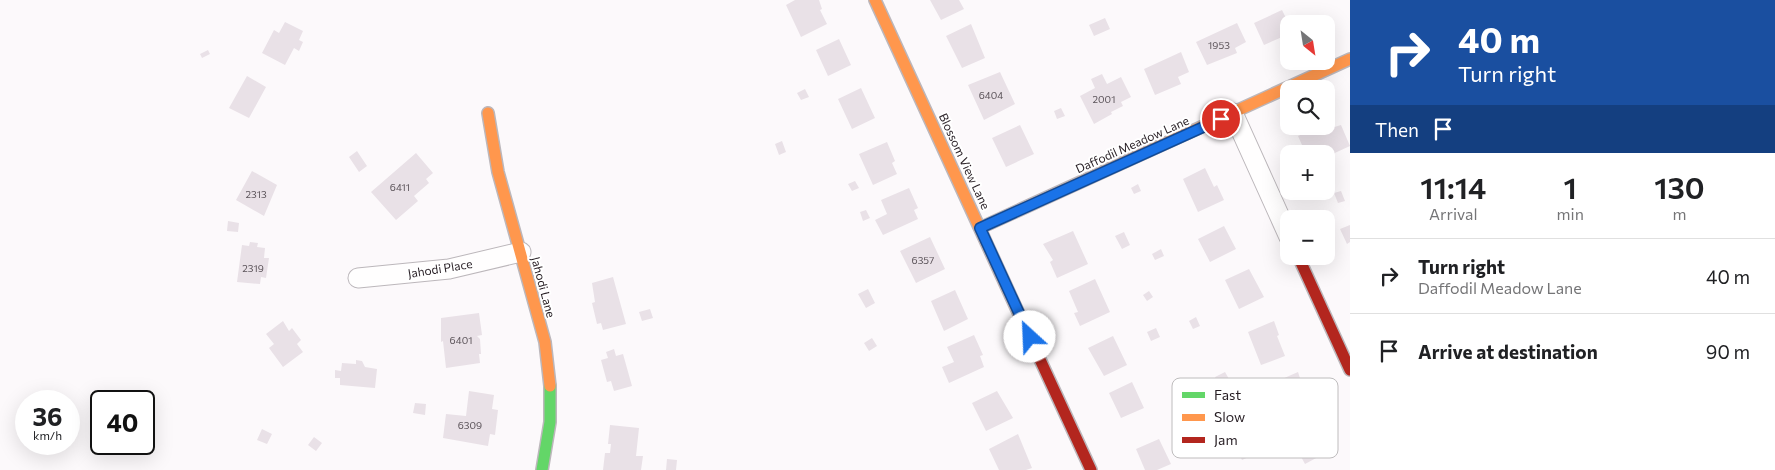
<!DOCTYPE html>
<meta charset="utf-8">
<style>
body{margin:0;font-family:Commissioner,sans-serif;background:#f2f2f2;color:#202124;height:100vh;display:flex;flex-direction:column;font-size:19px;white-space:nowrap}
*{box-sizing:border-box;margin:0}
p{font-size:16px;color:#757577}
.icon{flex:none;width:28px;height:28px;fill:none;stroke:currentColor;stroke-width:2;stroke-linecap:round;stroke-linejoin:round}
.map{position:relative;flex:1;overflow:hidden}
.details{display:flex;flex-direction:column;background:#fff;width:425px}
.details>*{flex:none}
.guide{background:#1a4fa0;color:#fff;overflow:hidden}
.needle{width:32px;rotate:150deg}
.controls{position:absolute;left:1280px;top:15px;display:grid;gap:10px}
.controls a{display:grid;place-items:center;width:55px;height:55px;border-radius:10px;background:#fff;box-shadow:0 5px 20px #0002;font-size:25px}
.speed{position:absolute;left:15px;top:390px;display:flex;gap:10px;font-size:25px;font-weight:700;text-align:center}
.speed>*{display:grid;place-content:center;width:65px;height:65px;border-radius:50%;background:#fff;box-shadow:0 5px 20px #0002;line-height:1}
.speed small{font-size:12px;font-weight:400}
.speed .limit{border:2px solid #111;border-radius:8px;background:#fff;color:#111}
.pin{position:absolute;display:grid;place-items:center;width:42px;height:42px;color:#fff;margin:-21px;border:2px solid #fff;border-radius:50%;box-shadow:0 1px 5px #0007}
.me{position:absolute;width:55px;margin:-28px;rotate:335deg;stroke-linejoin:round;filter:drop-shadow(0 0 4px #0008)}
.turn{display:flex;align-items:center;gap:18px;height:105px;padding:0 25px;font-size:22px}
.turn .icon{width:65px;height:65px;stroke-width:2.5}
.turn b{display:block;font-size:35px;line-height:42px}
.then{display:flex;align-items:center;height:48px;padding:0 25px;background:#0003;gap:10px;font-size:19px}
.eta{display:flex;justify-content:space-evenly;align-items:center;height:85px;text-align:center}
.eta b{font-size:30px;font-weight:600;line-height:35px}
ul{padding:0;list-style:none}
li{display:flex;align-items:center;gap:15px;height:75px;padding:0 25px;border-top:1px solid #e0e0e0}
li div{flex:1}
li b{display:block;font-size:19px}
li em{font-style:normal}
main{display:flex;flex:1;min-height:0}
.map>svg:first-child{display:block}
.building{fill:#e9e1e7}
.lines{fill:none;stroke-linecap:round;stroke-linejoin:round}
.street-casing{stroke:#bcb7bb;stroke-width:21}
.fast-casing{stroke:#bcb7bb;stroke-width:14}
.slow-casing{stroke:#bcb7bb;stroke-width:14}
.jam-casing{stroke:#bcb7bb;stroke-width:14}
.street{stroke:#fffefe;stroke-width:19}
.fast{stroke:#63d668;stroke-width:11}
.slow{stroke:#ff974d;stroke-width:11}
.jam{stroke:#b3261e;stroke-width:11}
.route-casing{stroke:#114b97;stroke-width:12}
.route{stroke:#1a73e8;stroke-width:9}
.labels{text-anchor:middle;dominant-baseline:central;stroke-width:4;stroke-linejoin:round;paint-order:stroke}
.number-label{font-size:10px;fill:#5a5258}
.street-label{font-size:12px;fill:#271e24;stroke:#fff}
.key{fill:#fff;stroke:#bebcbd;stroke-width:1}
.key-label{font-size:14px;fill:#271e24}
</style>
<main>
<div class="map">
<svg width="1350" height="470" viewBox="0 0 1350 470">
<rect width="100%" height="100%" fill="#fcf9fb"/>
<path class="building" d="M 795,0 L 819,0 L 822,9 L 820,10 L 827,24 L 801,37 L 786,5 Z
M 930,0 L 959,0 L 964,9 L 941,20 Z
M 1282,10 L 1289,24 L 1289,34 L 1264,45 L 1254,23 Z
M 1105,18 L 1110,29 L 1094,36 L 1089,25 Z
M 285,22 L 303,31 L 299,40 L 303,42 L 299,51 L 294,48 L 285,65 L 262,53 L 274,30 L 279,33 Z
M 1237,23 L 1246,42 L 1235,48 L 1237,53 L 1207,65 L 1196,42 Z
M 971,24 L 985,58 L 962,68 L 946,36 Z
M 839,39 L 851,65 L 828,76 L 816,50 Z
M 208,50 L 210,54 L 202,58 L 200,54 Z
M 1181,52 L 1189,72 L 1178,77 L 1181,84 L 1155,95 L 1144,69 Z
M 1000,72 L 1015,104 L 984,120 L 968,85 Z
M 1102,74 L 1107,84 L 1121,77 L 1131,97 L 1121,102 L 1123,106 L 1111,112 L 1112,114 L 1094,124 L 1080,96 L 1095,88 L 1091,79 Z
M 247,76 L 266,87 L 249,118 L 229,108 Z
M 861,88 L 875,118 L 852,129 L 838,99 Z
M 805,89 L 809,97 L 801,100 L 797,93 Z
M 1061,108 L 1065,116 L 1057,119 L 1054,111 Z
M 1020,125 L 1034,154 L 1006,167 L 992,138 Z
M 1341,125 L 1350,146 L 1326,157 L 1326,154 L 1306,154 L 1298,136 L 1317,128 L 1319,132 Z
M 782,141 L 786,152 L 779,155 L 775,144 Z
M 887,142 L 895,161 L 892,163 L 897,174 L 873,185 L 859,154 Z
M 357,151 L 367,166 L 359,172 L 349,157 Z
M 416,153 L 433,173 L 426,179 L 429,183 L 414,196 L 418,201 L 396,220 L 371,192 Z
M 1205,168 L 1214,187 L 1217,185 L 1224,200 L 1198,212 L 1183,179 Z
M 252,171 L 277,185 L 264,216 L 236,200 Z
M 855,181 L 859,188 L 852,191 L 848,184 Z
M 1138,184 L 1141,191 L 1134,194 L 1131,188 Z
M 909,188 L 918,208 L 914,210 L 918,219 L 883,235 L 875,220 L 887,214 L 881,200 Z
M 1341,191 L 1345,201 L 1338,203 L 1334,193 Z
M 866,210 L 870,218 L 863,221 L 860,212 Z
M 228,221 L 239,223 L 238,232 L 227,231 Z
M 1350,225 L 1350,242 L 1347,244 L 1340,229 Z
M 1224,226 L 1236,249 L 1210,262 L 1198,239 Z
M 1073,231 L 1088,264 L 1057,278 L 1050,262 L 1053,260 L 1043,244 Z
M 1124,232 L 1130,245 L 1122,249 L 1115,236 Z
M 930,237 L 945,269 L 916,283 L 900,251 Z
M 250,242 L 258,243 L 257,247 L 265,248 L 264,258 L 269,258 L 266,278 L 261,277 L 260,284 L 237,282 L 242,245 L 249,246 Z
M 1161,249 L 1164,256 L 1155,260 L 1152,254 Z
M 1249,269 L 1264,297 L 1239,309 L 1225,280 Z
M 613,277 L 626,324 L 603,330 L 601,323 L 597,324 L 592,303 L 595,302 L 592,283 Z
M 1095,279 L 1110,312 L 1080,326 L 1074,313 L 1078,312 L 1069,291 Z
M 868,289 L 875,303 L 866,308 L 858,294 Z
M 955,290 L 968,319 L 944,331 L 931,301 Z
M 1149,291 L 1153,297 L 1147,301 L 1143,295 Z
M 650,309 L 653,318 L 642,321 L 639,312 Z
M 479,313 L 482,335 L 477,336 L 480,339 L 481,354 L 479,354 L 480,363 L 446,368 L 443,341 L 441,342 L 441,318 Z
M 1196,317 L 1200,326 L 1193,329 L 1189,321 Z
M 283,321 L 289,331 L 292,328 L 301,340 L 297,344 L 303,352 L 283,367 L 269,348 L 274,344 L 266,334 Z
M 1274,321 L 1279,335 L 1277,336 L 1285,356 L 1261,365 L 1248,332 Z
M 1156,328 L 1160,337 L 1151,341 L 1147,332 Z
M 974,335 L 983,355 L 980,356 L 984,367 L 949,383 L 942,367 L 954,362 L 947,347 Z
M 1113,336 L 1127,365 L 1104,376 L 1088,348 Z
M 872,338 L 877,346 L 869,351 L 864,343 Z
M 614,349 L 616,356 L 623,354 L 632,386 L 614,391 L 611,381 L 607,382 L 601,360 L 608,358 L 606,352 Z
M 356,360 L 362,361 L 365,367 L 377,369 L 375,388 L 340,385 L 340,378 L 335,378 L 335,370 L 341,371 L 342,363 L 356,364 Z
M 1225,372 L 1229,379 L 1219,385 L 1215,377 Z
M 1298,372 L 1308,403 L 1286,413 L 1273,383 Z
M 1132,382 L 1144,408 L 1121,418 L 1109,393 Z
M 469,391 L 494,395 L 492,409 L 498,410 L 495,435 L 490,434 L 488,446 L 443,438 L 446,414 L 466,416 Z
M 997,391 L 1013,418 L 986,431 L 972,403 Z
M 415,403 L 426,404 L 425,415 L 413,413 Z
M 1316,418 L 1333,449 L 1305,464 L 1288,433 Z
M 610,425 L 639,428 L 636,456 L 643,456 L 641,470 L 603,470 L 605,453 L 610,453 L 611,444 L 608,444 Z
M 262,429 L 272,434 L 267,444 L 257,440 Z
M 1018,434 L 1032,468 L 1026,470 L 999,470 L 989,449 Z
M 314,437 L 322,443 L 316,451 L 308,445 Z
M 1159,439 L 1171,464 L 1157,470 L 1145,470 L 1136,449 Z
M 1247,442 L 1253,455 L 1242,460 L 1236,447 Z
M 667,459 L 677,460 L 676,470 L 666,470 Z"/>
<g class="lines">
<g class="street-casing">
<path id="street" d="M 1233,113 L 1289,237
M 358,278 L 449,269 L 521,252"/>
</g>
<g class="fast-casing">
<path id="fast" d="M 542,470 L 550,422 L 550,386"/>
</g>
<g class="slow-casing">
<path id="slow" d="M 875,0 L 1019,314
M 488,113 L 498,172 L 545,342 L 550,386
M 980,228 L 1350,59"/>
</g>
<g class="jam-casing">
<path id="jam" d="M 1298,256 L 1350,370
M 1019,314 L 1091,470"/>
</g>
<use href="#street" class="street"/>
<use href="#fast" class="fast"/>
<use href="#slow" class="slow"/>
<use href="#jam" class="jam"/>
</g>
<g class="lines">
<g class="route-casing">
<path id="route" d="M 1030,337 L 980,228 L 1221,119"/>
</g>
<use href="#route" class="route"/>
</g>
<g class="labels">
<g class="number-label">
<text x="1219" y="45">1953</text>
<text x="991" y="95">6404</text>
<text x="1104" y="99">2001</text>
<text x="400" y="187">6411</text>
<text x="256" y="194">2313</text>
<text x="923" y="260">6357</text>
<text x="253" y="268">2319</text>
<text x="461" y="340">6401</text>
<text x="470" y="425">6309</text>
</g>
<g class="street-label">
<text transform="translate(1132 144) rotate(-24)">Daffodil Meadow Lane</text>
<text transform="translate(965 161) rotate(65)">Blossom View Lane</text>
<text transform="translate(440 268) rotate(-9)">Jahodi Place</text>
<text transform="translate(544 287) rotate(75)">Jahodi Lane</text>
</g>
</g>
<rect x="1172" y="378" width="166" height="80" rx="8" class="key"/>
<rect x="1182" y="392" width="23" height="6" fill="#63d668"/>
<rect x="1182" y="414" width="23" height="7" fill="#ff974d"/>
<rect x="1182" y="437" width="23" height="6" fill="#b3261e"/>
<g class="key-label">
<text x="1214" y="400">Fast</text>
<text x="1214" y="422">Slow</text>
<text x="1214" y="445">Jam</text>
</g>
</svg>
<div class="controls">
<a><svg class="needle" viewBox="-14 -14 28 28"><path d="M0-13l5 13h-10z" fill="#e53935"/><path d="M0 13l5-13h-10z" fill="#757577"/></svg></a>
<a><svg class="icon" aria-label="search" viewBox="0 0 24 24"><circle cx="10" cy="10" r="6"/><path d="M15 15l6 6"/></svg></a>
<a>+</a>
<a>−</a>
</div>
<div class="speed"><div>36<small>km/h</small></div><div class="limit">40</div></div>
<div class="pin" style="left:1221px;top:119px;background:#d93025"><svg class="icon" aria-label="arrive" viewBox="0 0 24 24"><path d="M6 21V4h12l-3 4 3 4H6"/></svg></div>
<svg class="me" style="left:1030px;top:337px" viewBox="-20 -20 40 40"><circle r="19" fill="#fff"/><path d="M0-13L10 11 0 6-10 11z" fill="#1a73e8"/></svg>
</div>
<section class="details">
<div class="guide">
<div class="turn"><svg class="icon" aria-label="right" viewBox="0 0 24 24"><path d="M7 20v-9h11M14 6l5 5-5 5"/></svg><div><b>40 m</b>Turn right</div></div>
<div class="then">Then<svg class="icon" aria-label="arrive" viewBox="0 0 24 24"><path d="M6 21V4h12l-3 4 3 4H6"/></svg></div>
</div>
<div class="eta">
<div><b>11:14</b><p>Arrival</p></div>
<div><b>1</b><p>min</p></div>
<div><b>130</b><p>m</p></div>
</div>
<ul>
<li><svg class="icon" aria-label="right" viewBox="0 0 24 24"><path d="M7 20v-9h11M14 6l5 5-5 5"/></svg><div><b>Turn right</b><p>Daffodil Meadow Lane</p></div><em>40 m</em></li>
<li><svg class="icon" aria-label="arrive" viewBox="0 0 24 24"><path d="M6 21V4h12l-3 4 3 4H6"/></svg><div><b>Arrive at destination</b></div><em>90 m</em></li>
</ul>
</section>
</main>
